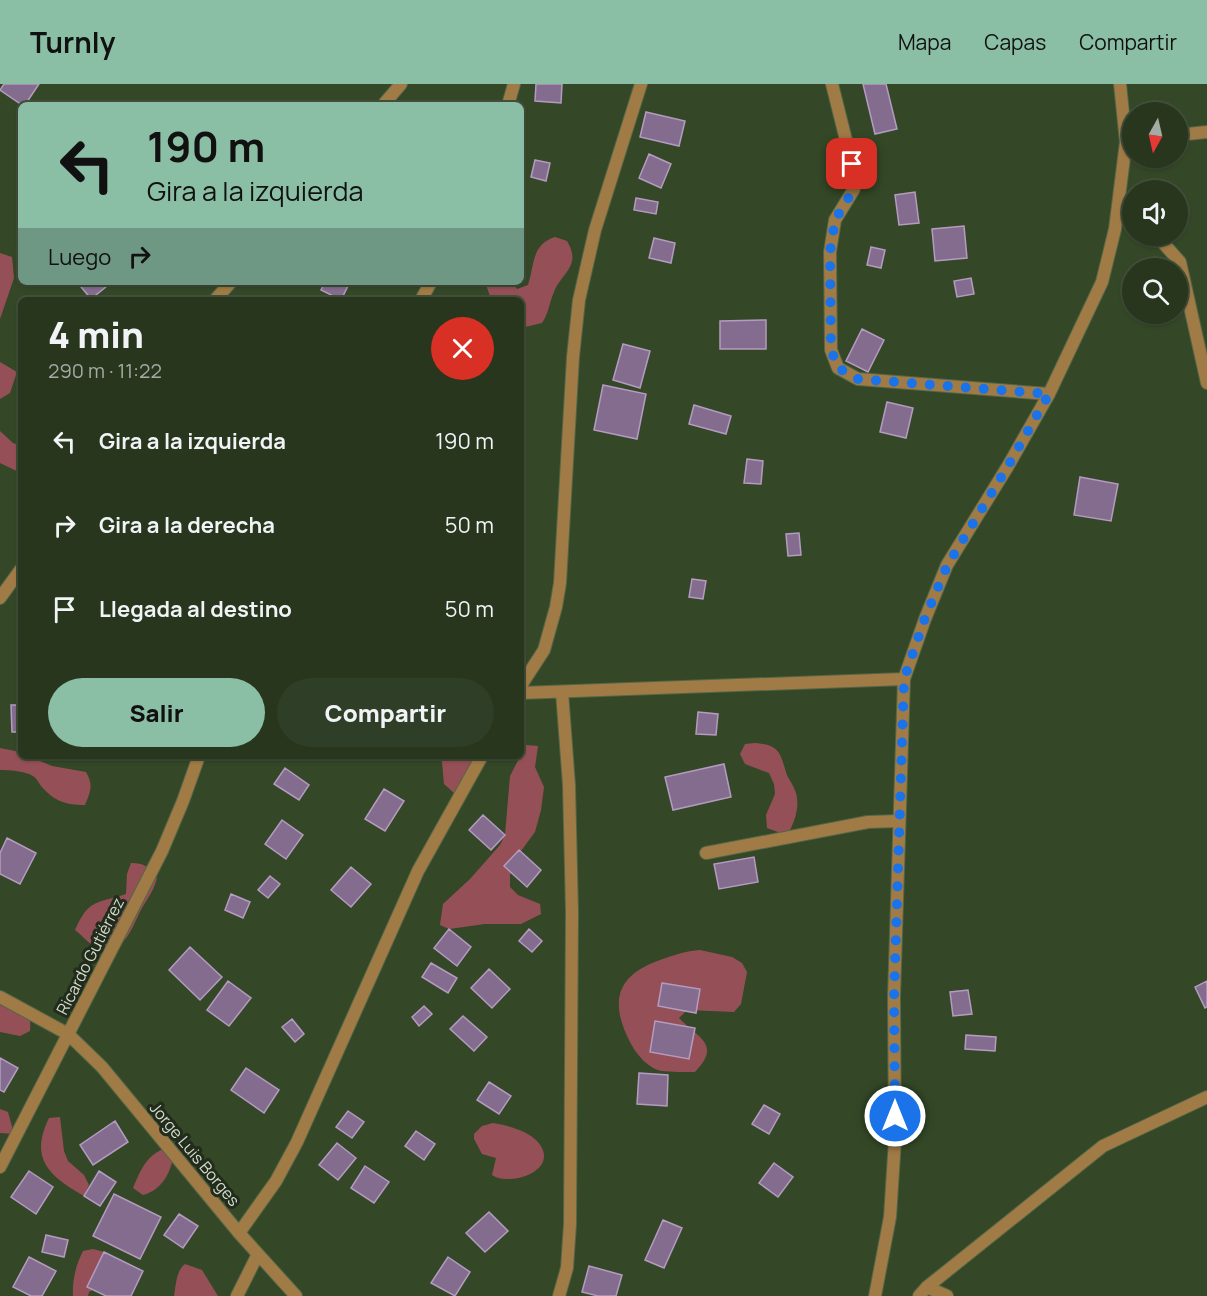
<!DOCTYPE html>
<html lang="es">
<meta charset="utf-8">
<style>
body{margin:0;font-family:Manrope,sans-serif;background:#2f3e26;color:#f1f3f6;height:100vh;display:flex;flex-direction:column;font-size:22px;white-space:nowrap}
*{box-sizing:border-box;margin:0}
p{font-size:20px;color:#a4aba4}
.icon{flex:none;width:33px;height:33px;fill:none;stroke:currentColor;stroke-width:2;stroke-linecap:round;stroke-linejoin:round}
.map{position:relative;flex:1;overflow:hidden}
.sheet{position:absolute;left:18px;top:213px;width:506px;height:462px;display:flex;flex-direction:column;background:#27361d;border-radius:9px;box-shadow:0 2px 4px #0004,0 0 0 2px #43503b}
.sheet>*{flex:none}
.hud{position:absolute;left:18px;top:18px;width:506px;height:183px;border-radius:9px;box-shadow:0 2px 4px #0004,0 0 0 2px #43503b;background:#8abfa5;color:#111;overflow:hidden}
.needle{width:39px;rotate:188deg}
.tools{position:absolute;left:1122px;top:18px;display:grid;gap:12px}
.tools a{display:grid;place-items:center;width:66px;height:66px;border-radius:50%;background:#27361d;box-shadow:0 2px 4px #0004,0 0 0 2px #43503b;font-size:30px}
.pin{position:absolute;display:grid;place-items:center;width:51px;height:51px;color:#fff;margin:-26px;border-radius:12px;box-shadow:0 3px 9px #0006}
.me{position:absolute;width:66px;margin:-33px;rotate:0deg;stroke-linejoin:round;filter:drop-shadow(0 0 4px #0008)}
.turn{display:flex;align-items:center;gap:21px;height:126px;padding:0 30px;font-size:27px}
.turn .icon{width:78px;height:78px;stroke-width:2.5}
.turn b{display:block;font-size:42px;line-height:51px}
.then{display:flex;align-items:center;height:57px;padding:0 30px;background:#0003;gap:12px;font-size:22px}
.round{display:grid;place-items:center;flex:none;width:63px;height:63px;border-radius:32px;background:#2f3e26}
.overview{display:flex;align-items:center;justify-content:space-between;height:102px;padding:0 30px}
h1{font-size:36px;font-weight:800;line-height:45px}
.action{display:flex;gap:12px;margin-top:auto;padding:12px 30px}
.action a{flex:1;height:69px;border-radius:36px;background:#8abfa5;color:#111;font-size:24px;font-weight:800;line-height:69px;text-align:center}
.action a+a{background:#2f3e26;color:#f1f3f6}
ul{padding:0;list-style:none}
li{display:flex;align-items:center;gap:18px;height:84px;padding:0 30px}
li div{flex:1}
li b{display:block;font-size:22px}
li em{font-style:normal}
header{display:flex;align-items:center;gap:36px;box-sizing:border-box;height:84px;padding:0 30px;background:#8abfa5;color:#111}
header strong{font-size:28px}
nav{display:flex;gap:33px;margin-inline-start:auto;font-size:21px}
.map>svg:first-child{display:block}
.green{fill:#955057}
.building{fill:#846c8f;stroke:#b49bc0;stroke-width:1.5}
.lines{fill:none;stroke-linecap:round;stroke-linejoin:round}
.service-casing{stroke:#536648;stroke-width:14}
.minor-casing{stroke:#536648;stroke-width:14}
.tertiary-casing{stroke:#536648;stroke-width:14}
.service{stroke:#a07b45;stroke-width:12}
.minor{stroke:#a07b45;stroke-width:12}
.tertiary{stroke:#a07b45;stroke-width:12}
.route{stroke:#1a73e8;stroke-width:10;stroke-dasharray:0 18}
.labels{text-anchor:middle;dominant-baseline:central;stroke-width:6;stroke-linejoin:round;paint-order:stroke}
.street-label{font-size:16px;fill:#d1decb;stroke:#222b1c}
</style>
<header>
<strong>Turnly</strong>
<nav><a>Mapa</a><a>Capas</a><a>Compartir</a></nav>
</header>
<div class="map">
<svg width="1207" height="1212" viewBox="0 0 1207 1212">
<rect width="100%" height="100%" fill="#344827"/>
<path class="green" d="M 555,153 L 567,157 C 582,182 562,188 554,208 C 549,219 549,229 542,239 L 521,244 L 520,216 L 488,216 L 490,212 L 485,198 L 512,198 L 517,205 L 528,201 C 535,180 531,161 555,153 Z
M 0,169 L 12,173 L 14,194 L 0,235 Z
M 0,278 L 17,288 L 10,309 L 0,315 Z
M 0,347 L 13,359 L 21,362 L 21,389 L 0,379 Z
M 755,659 C 781,661 780,670 787,691 C 789,696 792,699 794,704 C 801,718 796,735 789,748 L 778,748 L 767,744 L 766,731 L 775,710 L 774,700 L 769,689 L 745,680 L 740,670 L 745,660 Z
M 526,661 L 538,662 L 535,683 L 544,703 L 541,726 L 535,748 L 521,767 L 510,791 L 510,803 L 518,811 L 540,820 L 541,830 L 521,840 L 485,840 L 449,845 L 440,841 L 443,820 L 470,795 L 500,761 L 505,751 L 510,692 Z
M 0,664 L 20,668 L 21,672 L 28,672 L 52,682 L 86,688 C 94,702 90,708 85,721 C 66,721 54,717 42,703 C 39,700 37,694 33,692 C 25,687 10,686 0,686 Z
M 438,672 L 479,672 L 465,706 L 454,709 L 444,700 L 442,678 Z
M 131,779 C 144,779 150,783 157,794 C 154,806 148,814 142,824 C 133,840 126,869 102,865 C 92,864 83,852 75,846 C 89,814 97,820 126,810 L 127,790 Z
M 700,866 L 732,873 L 742,879 L 747,888 L 741,920 L 734,928 L 687,926 L 679,934 C 698,954 722,960 695,988 C 684,988 672,988 662,987 C 649,985 637,971 631,960 C 610,920 614,892 660,876 C 674,871 686,867 700,866 Z
M 0,908 C 16,919 33,925 30,947 L 20,952 L 0,948 Z
M 0,1025 L 8,1028 L 14,1050 L 0,1049 Z
M 60,1033 L 64,1067 L 68,1077 L 84,1091 L 89,1101 L 84,1112 C 49,1092 29,1075 49,1034 Z
M 493,1039 C 507,1041 528,1047 537,1057 C 557,1079 530,1095 510,1095 C 503,1095 498,1095 492,1091 L 496,1074 L 482,1070 L 474,1055 L 474,1050 L 482,1042 Z
M 164,1065 L 174,1069 C 171,1089 162,1106 143,1111 L 133,1104 C 140,1088 146,1071 164,1065 Z
M 93,1165 L 104,1168 L 111,1182 L 100,1202 L 89,1208 L 88,1212 L 73,1212 C 72,1196 76,1181 83,1167 Z
M 185,1180 L 202,1186 L 218,1212 L 174,1212 C 176,1201 176,1187 185,1180 Z"/>
<path class="building" d="M 4,0 L 39,0 L 25,21 L 22,21 L 0,6 Z
M 536,0 L 562,0 L 561,19 L 535,17 Z
M 863,0 L 886,0 L 897,45 L 875,50 Z
M 646,28 L 685,37 L 679,62 L 640,53 Z
M 649,70 L 671,80 L 661,104 L 639,94 Z
M 535,76 L 550,79 L 546,97 L 531,93 Z
M 915,108 L 919,139 L 899,141 L 895,111 Z
M 636,114 L 658,118 L 656,130 L 634,126 Z
M 964,142 L 967,174 L 935,177 L 932,145 Z
M 654,154 L 675,159 L 671,179 L 649,174 Z
M 871,163 L 885,166 L 881,184 L 867,181 Z
M 971,194 L 974,210 L 957,213 L 954,197 Z
M 77,198 L 112,198 L 91,215 Z
M 325,198 L 350,198 L 341,216 L 321,206 Z
M 766,236 L 766,265 L 720,265 L 720,237 Z
M 862,245 L 884,256 L 868,288 L 846,277 Z
M 623,260 L 650,267 L 640,304 L 613,296 Z
M 603,301 L 646,310 L 637,355 L 594,346 Z
M 887,318 L 913,324 L 906,354 L 880,348 Z
M 694,321 L 731,332 L 726,350 L 689,340 Z
M 747,375 L 763,377 L 761,400 L 744,399 Z
M 1080,393 L 1118,400 L 1111,437 L 1074,431 Z
M 799,449 L 801,471 L 788,472 L 786,450 Z
M 692,495 L 706,497 L 703,515 L 689,513 Z
M 11,621 L 21,621 L 21,648 L 12,648 Z
M 698,628 L 718,630 L 716,651 L 696,650 Z
M 724,680 L 731,713 L 673,726 L 665,693 Z
M 285,684 L 309,701 L 299,716 L 274,700 Z
M 384,705 L 404,717 L 385,747 L 365,735 Z
M 483,731 L 505,751 L 491,766 L 469,746 Z
M 282,736 L 303,751 L 286,775 L 265,760 Z
M 7,754 L 36,769 L 20,800 L 0,790 L 0,769 Z
M 519,766 L 541,786 L 527,803 L 504,782 Z
M 754,773 L 758,798 L 719,805 L 714,780 Z
M 351,783 L 371,800 L 351,823 L 331,806 Z
M 270,792 L 280,800 L 268,814 L 258,806 Z
M 231,810 L 250,818 L 243,834 L 225,826 Z
M 449,845 L 471,863 L 457,882 L 434,864 Z
M 529,845 L 542,857 L 532,868 L 519,857 Z
M 190,863 L 222,893 L 200,916 L 169,886 Z
M 431,879 L 457,894 L 448,909 L 422,893 Z
M 489,885 L 510,905 L 492,924 L 471,904 Z
M 228,897 L 251,914 L 229,942 L 207,926 Z
M 1207,897 L 1207,923 L 1205,924 L 1195,903 Z
M 662,899 L 700,905 L 696,929 L 658,922 Z
M 968,906 L 972,930 L 953,932 L 950,908 Z
M 424,922 L 432,930 L 419,942 L 412,933 Z
M 463,932 L 487,953 L 474,967 L 450,945 Z
M 292,935 L 304,950 L 295,958 L 282,943 Z
M 655,937 L 695,944 L 689,975 L 650,968 Z
M 966,951 L 996,953 L 995,967 L 965,965 Z
M 0,974 L 18,984 L 4,1008 L 0,1006 Z
M 246,984 L 279,1006 L 264,1029 L 231,1006 Z
M 639,989 L 668,991 L 667,1022 L 637,1020 Z
M 489,998 L 511,1012 L 499,1030 L 477,1016 Z
M 764,1021 L 780,1030 L 769,1050 L 752,1040 Z
M 348,1027 L 364,1038 L 352,1054 L 336,1043 Z
M 115,1037 L 128,1058 L 93,1081 L 80,1061 Z
M 416,1047 L 435,1060 L 424,1076 L 405,1062 Z
M 337,1059 L 356,1074 L 338,1096 L 319,1081 Z
M 774,1079 L 793,1093 L 778,1113 L 759,1099 Z
M 365,1082 L 389,1098 L 374,1119 L 351,1104 Z
M 29,1087 L 53,1103 L 36,1130 L 11,1113 Z
M 99,1087 L 116,1098 L 100,1122 L 84,1112 Z
M 114,1110 L 161,1133 L 140,1175 L 93,1152 Z
M 489,1128 L 508,1147 L 485,1168 L 466,1149 Z
M 179,1130 L 198,1142 L 183,1164 L 164,1151 Z
M 663,1136 L 682,1144 L 664,1184 L 645,1176 Z
M 46,1151 L 68,1156 L 64,1173 L 42,1168 Z
M 104,1168 L 143,1187 L 131,1212 L 106,1212 L 87,1203 Z
M 29,1173 L 56,1187 L 42,1212 L 31,1212 L 13,1203 Z
M 448,1173 L 470,1188 L 455,1212 L 431,1199 Z
M 589,1182 L 622,1191 L 616,1212 L 598,1212 L 582,1208 Z"/>
<g class="lines">
<g class="service-casing">
<path id="service" d="M 706,769 L 868,738 L 899,737"/>
</g>
<g class="minor-casing">
<path id="minor" d="M 832,0 L 852,80 L 854,105 L 835,136 L 830,168 L 831,266 L 838,284 L 858,295 L 1049,310
M 383,21 L 401,0
M 508,21 L 514,0
M 1178,51 L 1207,48
M 1117,129 L 1132,137
M 1157,152 L 1180,178 L 1207,299
M 215,216 L 231,198
M 421,216 L 431,198
M 0,514 L 21,485
M 520,603 L 544,566 L 556,523 L 560,499 L 573,273 L 579,216 L 595,146 L 641,0
M 520,609 L 904,595
M 0,913 L 68,950 L 102,983 L 239,1149 L 296,1212
M 0,1083 L 162,767 L 183,717 L 199,672
M 239,1149 L 276,1097 L 297,1058 L 418,787 L 482,672
M 927,1203 L 947,1212
M 237,1212 L 258,1170
M 559,1212 L 567,1184 L 570,1140 L 572,828 L 569,701 L 562,608
M 875,1212 L 890,1133 L 895,1056 L 894,913 L 904,595 L 925,535 L 947,481 L 1008,382 L 1049,310 L 1102,198 L 1115,145 L 1126,58 L 1120,0"/>
</g>
<g class="tertiary-casing">
<path id="tertiary" d="M 919,1212 L 927,1203 L 1103,1062 L 1207,1013"/>
</g>
<use href="#service" class="service"/>
<use href="#minor" class="minor"/>
<use href="#tertiary" class="tertiary"/>
</g>
<g class="lines">
<path class="route" d="M 852,80 L 854,105 L 835,136 L 830,168 L 831,266 L 838,284 L 858,295 L 1049,310 L 1008,382 L 947,482 L 925,534 L 904,595 L 894,914 L 895,1032"/>
</g>
<g class="labels">
<g class="street-label">
<text transform="translate(90 872) rotate(-63)">Ricardo Gutiérrez</text>
<text transform="translate(195 1070) rotate(50)">Jorge Luis Borges</text>
</g>
</g>
</svg>
<div class="tools">
<a><svg class="needle" viewBox="-14 -14 28 28"><path d="M0-13l5 13h-10z" fill="#e53935"/><path d="M0 13l5-13h-10z" fill="#a4aba4"/></svg></a>
<a><svg class="icon" aria-label="sound" viewBox="0 0 24 24"><path d="M4 9h4l5-4v14l-5-4H4zM17 9q2 3 0 6"/></svg></a>
<a><svg class="icon" aria-label="search" viewBox="0 0 24 24"><circle cx="10" cy="10" r="6"/><path d="M15 15l6 6"/></svg></a>
</div>
<div class="pin" style="left:852px;top:80px;background:#d93025"><svg class="icon" aria-label="arrive" viewBox="0 0 24 24"><path d="M6 21V4h12l-3 4 3 4H6"/></svg></div>
<svg class="me" style="left:895px;top:1032px" viewBox="-20 -20 40 40"><circle r="17" fill="#1a73e8" stroke="#fff" stroke-width="3"/><path d="M0-11L8 9 0 5-8 9z" fill="#fff"/></svg>
<div class="hud">
<div class="turn"><svg class="icon" aria-label="left" viewBox="0 0 24 24"><path d="M17 20v-9H6M10 6l-5 5 5 5"/></svg><div><b>190 m</b>Gira a la izquierda</div></div>
<div class="then">Luego<svg class="icon" aria-label="right" viewBox="0 0 24 24"><path d="M7 20v-9h11M14 6l5 5-5 5"/></svg></div>
</div>
<section class="sheet">
<div class="overview"><div><h1>4 min</h1><p>290 m · 11:22</p></div><a class="round" style="background:#d93025;color:#fff"><svg class="icon" aria-label="close" viewBox="0 0 24 24"><path d="M6 6l12 12M18 6L6 18"/></svg></a></div>
<ul>
<li><svg class="icon" aria-label="left" viewBox="0 0 24 24"><path d="M17 20v-9H6M10 6l-5 5 5 5"/></svg><div><b>Gira a la izquierda</b></div><em>190 m</em></li>
<li><svg class="icon" aria-label="right" viewBox="0 0 24 24"><path d="M7 20v-9h11M14 6l5 5-5 5"/></svg><div><b>Gira a la derecha</b></div><em>50 m</em></li>
<li><svg class="icon" aria-label="arrive" viewBox="0 0 24 24"><path d="M6 21V4h12l-3 4 3 4H6"/></svg><div><b>Llegada al destino</b></div><em>50 m</em></li>
</ul>
<div class="action"><a>Salir</a><a>Compartir</a></div>
</section>
</div>
